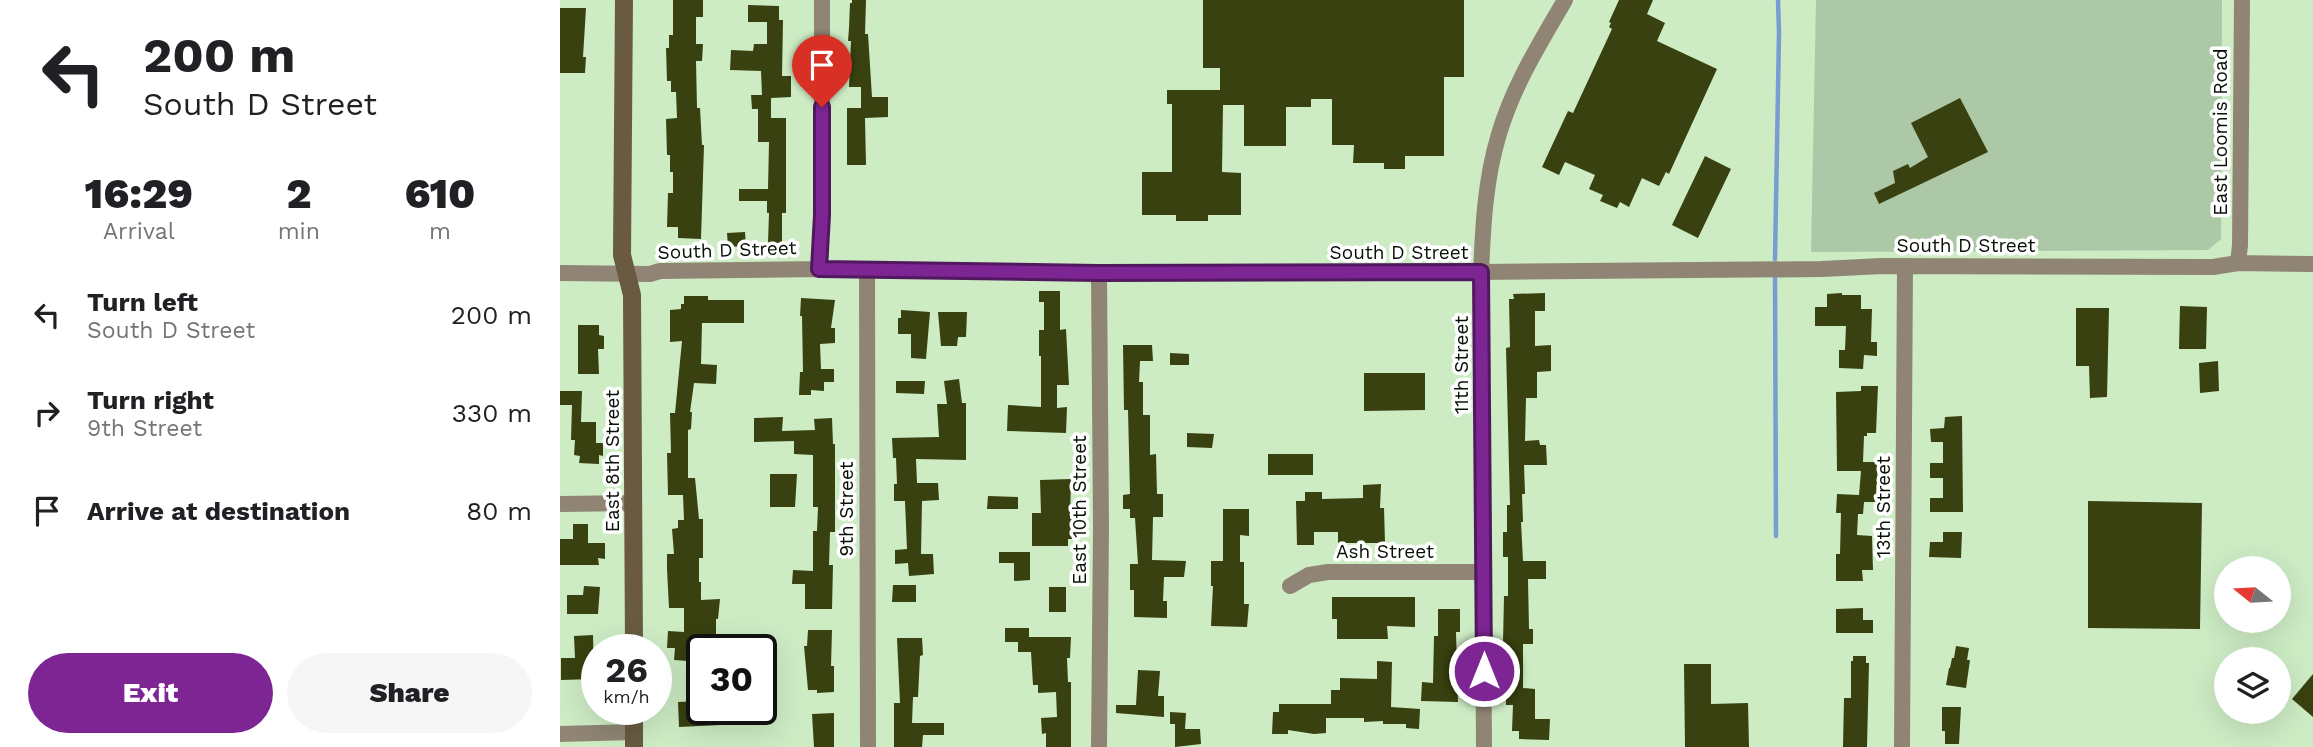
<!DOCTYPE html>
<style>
body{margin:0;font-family:"Work Sans",sans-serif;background:#f6f6f6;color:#202124;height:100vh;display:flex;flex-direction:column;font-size:26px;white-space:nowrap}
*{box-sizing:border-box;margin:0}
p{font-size:23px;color:#757577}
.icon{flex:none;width:38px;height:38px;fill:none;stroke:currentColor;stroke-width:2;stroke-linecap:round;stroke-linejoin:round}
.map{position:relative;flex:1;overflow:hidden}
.panel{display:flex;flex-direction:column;background:#fff;width:560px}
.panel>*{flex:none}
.banner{background:#fff;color:#202124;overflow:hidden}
.needle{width:46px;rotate:288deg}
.controls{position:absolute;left:1654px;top:556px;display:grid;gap:14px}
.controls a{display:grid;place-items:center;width:77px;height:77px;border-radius:50%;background:#fff;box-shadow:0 7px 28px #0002;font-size:35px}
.speed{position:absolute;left:21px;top:634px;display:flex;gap:14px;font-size:35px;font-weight:700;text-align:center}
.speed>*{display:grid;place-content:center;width:91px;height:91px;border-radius:50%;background:#fff;box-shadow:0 7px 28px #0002;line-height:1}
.speed small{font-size:18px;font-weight:400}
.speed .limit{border:4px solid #111;border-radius:10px;background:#fff;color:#111}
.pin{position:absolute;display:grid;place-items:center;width:60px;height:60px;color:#fff;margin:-72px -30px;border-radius:50% 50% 50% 0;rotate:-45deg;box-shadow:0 0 7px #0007}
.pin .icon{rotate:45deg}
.me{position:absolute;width:77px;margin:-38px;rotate:0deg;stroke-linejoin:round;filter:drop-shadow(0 0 5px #0008)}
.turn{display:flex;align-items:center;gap:24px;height:147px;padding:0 28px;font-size:32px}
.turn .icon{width:91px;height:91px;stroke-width:2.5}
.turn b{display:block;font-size:49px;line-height:60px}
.eta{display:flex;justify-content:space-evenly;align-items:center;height:119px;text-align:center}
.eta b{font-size:42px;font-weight:800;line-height:49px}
.action{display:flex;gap:14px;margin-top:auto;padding:14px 28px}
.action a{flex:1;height:80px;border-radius:42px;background:#7d2593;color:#fff;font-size:28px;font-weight:800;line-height:80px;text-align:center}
.action a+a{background:#f6f6f6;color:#202124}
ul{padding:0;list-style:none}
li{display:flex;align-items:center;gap:21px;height:98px;padding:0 28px}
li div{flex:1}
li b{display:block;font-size:26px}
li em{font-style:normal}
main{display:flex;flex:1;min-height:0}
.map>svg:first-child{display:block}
.green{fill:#adc8a6}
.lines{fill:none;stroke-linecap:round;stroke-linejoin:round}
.stream{stroke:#799cd3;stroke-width:4.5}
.building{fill:#38410f}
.street{stroke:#908574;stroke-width:16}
.secondary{stroke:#695a41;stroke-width:18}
.route-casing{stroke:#511860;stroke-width:18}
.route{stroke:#7d2593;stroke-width:12}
.labels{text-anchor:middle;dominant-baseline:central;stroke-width:7;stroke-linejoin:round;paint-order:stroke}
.street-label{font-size:19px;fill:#061004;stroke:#fff}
</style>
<main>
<section class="panel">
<div class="banner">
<div class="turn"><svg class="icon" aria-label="left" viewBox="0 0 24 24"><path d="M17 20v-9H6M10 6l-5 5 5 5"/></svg><div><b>200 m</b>South D Street</div></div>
</div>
<div class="eta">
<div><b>16:29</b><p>Arrival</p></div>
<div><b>2</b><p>min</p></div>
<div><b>610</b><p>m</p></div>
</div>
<ul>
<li><svg class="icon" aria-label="left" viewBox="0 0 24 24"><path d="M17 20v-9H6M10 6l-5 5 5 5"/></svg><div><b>Turn left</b><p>South D Street</p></div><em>200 m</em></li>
<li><svg class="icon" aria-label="right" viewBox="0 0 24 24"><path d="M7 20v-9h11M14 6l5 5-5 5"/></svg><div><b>Turn right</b><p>9th Street</p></div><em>330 m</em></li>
<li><svg class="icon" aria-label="arrive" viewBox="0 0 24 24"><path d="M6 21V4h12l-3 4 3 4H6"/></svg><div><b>Arrive at destination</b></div><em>80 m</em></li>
</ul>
<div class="action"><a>Exit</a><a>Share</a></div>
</section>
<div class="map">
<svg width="1753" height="747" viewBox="0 0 1753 747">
<rect width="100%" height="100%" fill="#cdecc4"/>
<path class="green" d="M 1256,0 L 1662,0 L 1661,239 L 1648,250 L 1251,252 Z"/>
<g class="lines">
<path class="stream" d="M 1215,259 L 1219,33 L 1218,0
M 1215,271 L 1216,536"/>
</g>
<path class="building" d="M 113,0 L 143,0 L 143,17 L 136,17 L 136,44 L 143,44 L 142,61 L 136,61 L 137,108 L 140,108 L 142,145 L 144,145 L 141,239 L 118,238 L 118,227 L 107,227 L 108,193 L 113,193 L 113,172 L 110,172 L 110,155 L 107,155 L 106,119 L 117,118 L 116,92 L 111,92 L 111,81 L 107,81 L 106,48 L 109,48 L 109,35 L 113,35 Z
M 292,0 L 306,0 L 305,34 L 308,34 L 312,97 L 328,97 L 328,117 L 305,118 L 306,165 L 287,165 L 287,108 L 301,108 L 301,87 L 289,87 L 291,41 L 288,41 L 289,28 L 290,3 L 292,3 Z
M 643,0 L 904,0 L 904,77 L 884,77 L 884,156 L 845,156 L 845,169 L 824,169 L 824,163 L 793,163 L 794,145 L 772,145 L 772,99 L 751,99 L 751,107 L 726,107 L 726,146 L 684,146 L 684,105 L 663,105 L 662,172 L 681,173 L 681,215 L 648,215 L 648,221 L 616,221 L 616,215 L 582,215 L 582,172 L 612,172 L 612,104 L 607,104 L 607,90 L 660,90 L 660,68 L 643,68 Z
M 1059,0 L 1093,0 L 1087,14 L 1105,23 L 1097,41 L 1157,69 L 1109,174 L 1106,172 L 1099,186 L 1082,178 L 1069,207 L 1060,202 L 1057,208 L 1040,201 L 1043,195 L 1029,189 L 1035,175 L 1005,162 L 999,175 L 982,167 L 1008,111 L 1013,113 L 1052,29 L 1049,27 L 1051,23 L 1049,22 Z
M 188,5 L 219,6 L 219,20 L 223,20 L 222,76 L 231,76 L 231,97 L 211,98 L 211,118 L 226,118 L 226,213 L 222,213 L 222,243 L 208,243 L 209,213 L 207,213 L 207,201 L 179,201 L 179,189 L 208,189 L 209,142 L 198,142 L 198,109 L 192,109 L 191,95 L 202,95 L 201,71 L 170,70 L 171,50 L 193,51 L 194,44 L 207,44 L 207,22 L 188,22 Z
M 0,8 L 26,8 L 23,57 L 26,57 L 25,73 L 0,73 Z
M 1400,98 L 1428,152 L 1319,204 L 1314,193 L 1335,183 L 1333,171 L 1348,164 L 1350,168 L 1368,157 L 1351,123 Z
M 1145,156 L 1171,169 L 1138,238 L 1112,225 Z
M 185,232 L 186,246 L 168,247 L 167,233 Z
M 479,291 L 500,291 L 500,330 L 506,329 L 509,385 L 497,385 L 497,408 L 507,407 L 506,433 L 447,431 L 448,405 L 481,407 L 481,356 L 479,356 L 479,330 L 484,330 L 484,302 L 479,302 Z
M 985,293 L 985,311 L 975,311 L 975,346 L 991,345 L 991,371 L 977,372 L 977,398 L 966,398 L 965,441 L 979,440 L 980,445 L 986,445 L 987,465 L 964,465 L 965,494 L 962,494 L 963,522 L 961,522 L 963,561 L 986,561 L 986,579 L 968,579 L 969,629 L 973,629 L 973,644 L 963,644 L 963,688 L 975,689 L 975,719 L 990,719 L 989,740 L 959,739 L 959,731 L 952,731 L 953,705 L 946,705 L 946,673 L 944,673 L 943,643 L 944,596 L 948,596 L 948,557 L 943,557 L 943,532 L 947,532 L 947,505 L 950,505 L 946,348 L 950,347 L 949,299 L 954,299 L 953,294 Z
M 1282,293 L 1282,295 L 1301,295 L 1301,309 L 1312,309 L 1311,342 L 1317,342 L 1317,356 L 1304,355 L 1303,369 L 1279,368 L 1279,350 L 1285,350 L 1286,326 L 1255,326 L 1255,307 L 1267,307 L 1267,294 Z
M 124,296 L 148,296 L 148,300 L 184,300 L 184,323 L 142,323 L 141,364 L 157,365 L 156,384 L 134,383 L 130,412 L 132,412 L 131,429 L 128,430 L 128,478 L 135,478 L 139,519 L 143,519 L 143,558 L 139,558 L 139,582 L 141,582 L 141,600 L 160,599 L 158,619 L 156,619 L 156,636 L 149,636 L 148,649 L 142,649 L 142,662 L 114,660 L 115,648 L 107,648 L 108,631 L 124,632 L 124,608 L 109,608 L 107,569 L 107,554 L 114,554 L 112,529 L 118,528 L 118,520 L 124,520 L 123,495 L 108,495 L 107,453 L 111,453 L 110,413 L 115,413 L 122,341 L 110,342 L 110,310 L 121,309 L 121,304 L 124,304 Z
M 241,298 L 275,300 L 271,328 L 275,328 L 275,343 L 260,344 L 261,369 L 274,369 L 274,382 L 264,382 L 264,391 L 251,390 L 251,395 L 239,395 L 240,372 L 243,372 L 242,316 L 240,316 Z
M 1620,306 L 1647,307 L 1646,349 L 1619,349 Z
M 1516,308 L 1549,308 L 1547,397 L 1530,398 L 1529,366 L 1516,366 Z
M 341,310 L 370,312 L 366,359 L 351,358 L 351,334 L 338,334 L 338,318 L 341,318 Z
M 378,312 L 407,312 L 406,337 L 398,337 L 397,346 L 381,346 Z
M 18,325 L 39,325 L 39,335 L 44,336 L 44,349 L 38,349 L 39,374 L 18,374 Z
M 563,345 L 592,345 L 593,361 L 580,361 L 579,382 L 583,382 L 583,415 L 590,415 L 590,455 L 596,454 L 597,494 L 603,494 L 603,517 L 593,517 L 592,560 L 626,561 L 624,577 L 604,577 L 603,601 L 607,601 L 607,618 L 574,617 L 574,590 L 570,590 L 570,564 L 578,564 L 575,518 L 570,518 L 570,509 L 563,509 L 563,495 L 570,494 L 568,410 L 564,410 Z
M 610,353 L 629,354 L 629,365 L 610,365 Z
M 1658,361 L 1659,391 L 1640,393 L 1639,363 Z
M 804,373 L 865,373 L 865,410 L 804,411 Z
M 399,379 L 402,403 L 406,403 L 406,460 L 356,459 L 357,483 L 378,483 L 379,500 L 362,501 L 361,554 L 373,554 L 374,574 L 349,576 L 348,563 L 335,564 L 335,550 L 347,549 L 345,501 L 334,501 L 334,484 L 337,484 L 336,458 L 333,458 L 332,438 L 379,437 L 377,404 L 387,404 L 384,381 Z
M 336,381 L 365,381 L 364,394 L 336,393 Z
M 1301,386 L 1318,386 L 1316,433 L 1307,433 L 1307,436 L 1304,436 L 1303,462 L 1318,462 L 1316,502 L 1304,502 L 1303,514 L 1298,514 L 1297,535 L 1312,536 L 1313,570 L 1302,570 L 1303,581 L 1276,581 L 1276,554 L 1280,554 L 1281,513 L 1276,513 L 1277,494 L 1299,495 L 1301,471 L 1277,471 L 1276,392 L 1301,391 Z
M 0,391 L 22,391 L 21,422 L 36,422 L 36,443 L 43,443 L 43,456 L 39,455 L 39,464 L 19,463 L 20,456 L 14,455 L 15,440 L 11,440 L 12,405 L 0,405 Z
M 1402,416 L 1403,512 L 1370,512 L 1370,498 L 1383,498 L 1383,478 L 1370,478 L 1370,463 L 1383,463 L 1383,442 L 1371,442 L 1370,429 L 1384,428 L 1385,417 Z
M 223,417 L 222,431 L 255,430 L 254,419 L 272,418 L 273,444 L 275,444 L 275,532 L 270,532 L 269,565 L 273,565 L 272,609 L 245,609 L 245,584 L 232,584 L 233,570 L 253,571 L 253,531 L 257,531 L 258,507 L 253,507 L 253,455 L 234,454 L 234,441 L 194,442 L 194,418 Z
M 627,433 L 654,434 L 652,448 L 627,447 Z
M 708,454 L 753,454 L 753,475 L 708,475 Z
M 210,474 L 237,474 L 235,507 L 210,507 Z
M 511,479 L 510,519 L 516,519 L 516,539 L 508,539 L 508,546 L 472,546 L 472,513 L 481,513 L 480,480 Z
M 821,484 L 820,508 L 824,508 L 825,543 L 778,543 L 778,532 L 754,532 L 754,545 L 737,545 L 736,501 L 745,501 L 745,492 L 762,492 L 762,499 L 803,498 L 803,485 Z
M 428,496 L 458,497 L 458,509 L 427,509 Z
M 1528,501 L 1642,503 L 1640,629 L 1528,628 Z
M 663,509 L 689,509 L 689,536 L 680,535 L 680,562 L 684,562 L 684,604 L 689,604 L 687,627 L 651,626 L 653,586 L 651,586 L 651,561 L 663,561 Z
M 13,524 L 28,524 L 28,543 L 45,543 L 45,559 L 38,558 L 39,565 L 0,565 L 0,539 L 13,539 Z
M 1383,532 L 1402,532 L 1401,558 L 1369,557 L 1370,542 L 1383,542 Z
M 439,552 L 470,552 L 470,580 L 454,581 L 454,563 L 439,563 Z
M 333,585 L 356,585 L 356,602 L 332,602 Z
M 24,586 L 40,587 L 38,614 L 7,614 L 7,595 L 23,595 Z
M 489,587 L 506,587 L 506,612 L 489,612 Z
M 772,597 L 855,597 L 855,627 L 827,626 L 828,639 L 777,639 L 777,619 L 772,619 Z
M 1303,608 L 1303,620 L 1313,620 L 1313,633 L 1276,633 L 1276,609 Z
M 878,609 L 900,609 L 900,632 L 896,632 L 898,702 L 861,701 L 862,682 L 873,683 L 874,636 L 878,636 Z
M 445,628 L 469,628 L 469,637 L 511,637 L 510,658 L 507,658 L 508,682 L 511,682 L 511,747 L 486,747 L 486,733 L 482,734 L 481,718 L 497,717 L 496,692 L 478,693 L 478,685 L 473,685 L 471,652 L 458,652 L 458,642 L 445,642 Z
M 248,630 L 272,630 L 271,666 L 274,666 L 274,692 L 257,693 L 257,690 L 248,690 L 244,646 L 247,646 Z
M 33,635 L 34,679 L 1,680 L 1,658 L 15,658 L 14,636 Z
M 337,638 L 362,638 L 363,655 L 360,656 L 358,697 L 353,697 L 352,723 L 384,723 L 384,735 L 363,735 L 362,747 L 334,747 L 334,703 L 340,703 Z
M 1396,646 L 1409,648 L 1407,660 L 1410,660 L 1406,688 L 1386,685 L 1389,668 L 1390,668 L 1392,658 L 1394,658 Z
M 1293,656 L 1306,656 L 1306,663 L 1309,663 L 1307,747 L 1283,747 L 1284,698 L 1291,698 L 1291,661 L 1293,661 Z
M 817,661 L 832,662 L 831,707 L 860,709 L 859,729 L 846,728 L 846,724 L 823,724 L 823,721 L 804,722 L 804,718 L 766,718 L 766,733 L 754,734 L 728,730 L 728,734 L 712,734 L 713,712 L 719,712 L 719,704 L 771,704 L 771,690 L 780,690 L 780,678 L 817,679 Z
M 1124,664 L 1151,664 L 1151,704 L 1188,703 L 1189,747 L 1125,747 Z
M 578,670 L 600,671 L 598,696 L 604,696 L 604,717 L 556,713 L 556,705 L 576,705 Z
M 1753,674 L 1753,717 L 1732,699 Z
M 142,701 L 142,709 L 161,709 L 161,725 L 119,727 L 118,702 Z
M 1382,707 L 1401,707 L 1399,744 L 1385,744 L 1385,731 L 1382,731 Z
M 610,712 L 626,713 L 625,729 L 640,729 L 641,744 L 615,747 L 615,724 L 610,724 Z
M 274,713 L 274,747 L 254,747 L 252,714 Z"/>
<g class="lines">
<path class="street" d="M 1678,263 L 1680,245 L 1682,0
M 259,269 L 262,215 L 262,0
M 307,271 L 308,747
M 0,273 L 90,274 L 100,271 L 259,269 L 539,273 L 921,272 L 1262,269 L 1322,266 L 1653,267 L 1678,263 L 1753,264
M 0,504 L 73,503
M 730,586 L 749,575 L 768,572 L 923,572
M 0,734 L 74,732
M 539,747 L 541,528 L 539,273
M 924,747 L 921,272 C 923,226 925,180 939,134 C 953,86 980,43 1005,0
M 1342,747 L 1345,266"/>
<path class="secondary" d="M 64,0 L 62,255 L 72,295 L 74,649
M 74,747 L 74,709"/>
</g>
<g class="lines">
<g class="route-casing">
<path id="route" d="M 262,107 L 262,215 L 259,269 L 539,273 L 921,272 L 924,671"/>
</g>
<use href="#route" class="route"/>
</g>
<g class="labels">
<g class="street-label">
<text transform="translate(1660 132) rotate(-90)">East Loomis Road</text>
<text x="1406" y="245">South D Street</text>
<text transform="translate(167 250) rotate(-2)">South D Street</text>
<text x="839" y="252">South D Street</text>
<text transform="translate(901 365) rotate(-90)">11th Street</text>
<text transform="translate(52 461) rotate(-90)">East 8th Street</text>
<text transform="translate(1323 507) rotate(-90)">13th Street</text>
<text transform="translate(286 509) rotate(-90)">9th Street</text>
<text transform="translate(519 510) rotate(-90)">East 10th Street</text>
<text x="825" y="551">Ash Street</text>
</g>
</g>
</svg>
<div class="controls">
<a><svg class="needle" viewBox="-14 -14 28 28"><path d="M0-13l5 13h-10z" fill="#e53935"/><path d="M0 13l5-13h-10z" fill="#757577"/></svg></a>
<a><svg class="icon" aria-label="layers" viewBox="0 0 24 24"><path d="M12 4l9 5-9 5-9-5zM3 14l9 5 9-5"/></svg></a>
</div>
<div class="speed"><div>26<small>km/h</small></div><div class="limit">30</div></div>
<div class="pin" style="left:262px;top:107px;background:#d93025"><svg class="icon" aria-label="arrive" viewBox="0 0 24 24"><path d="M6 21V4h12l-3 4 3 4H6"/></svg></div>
<svg class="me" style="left:924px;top:671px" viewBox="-20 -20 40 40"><circle r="17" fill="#7d2593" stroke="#fff" stroke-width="3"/><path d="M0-11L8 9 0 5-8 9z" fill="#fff"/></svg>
</div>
</main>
